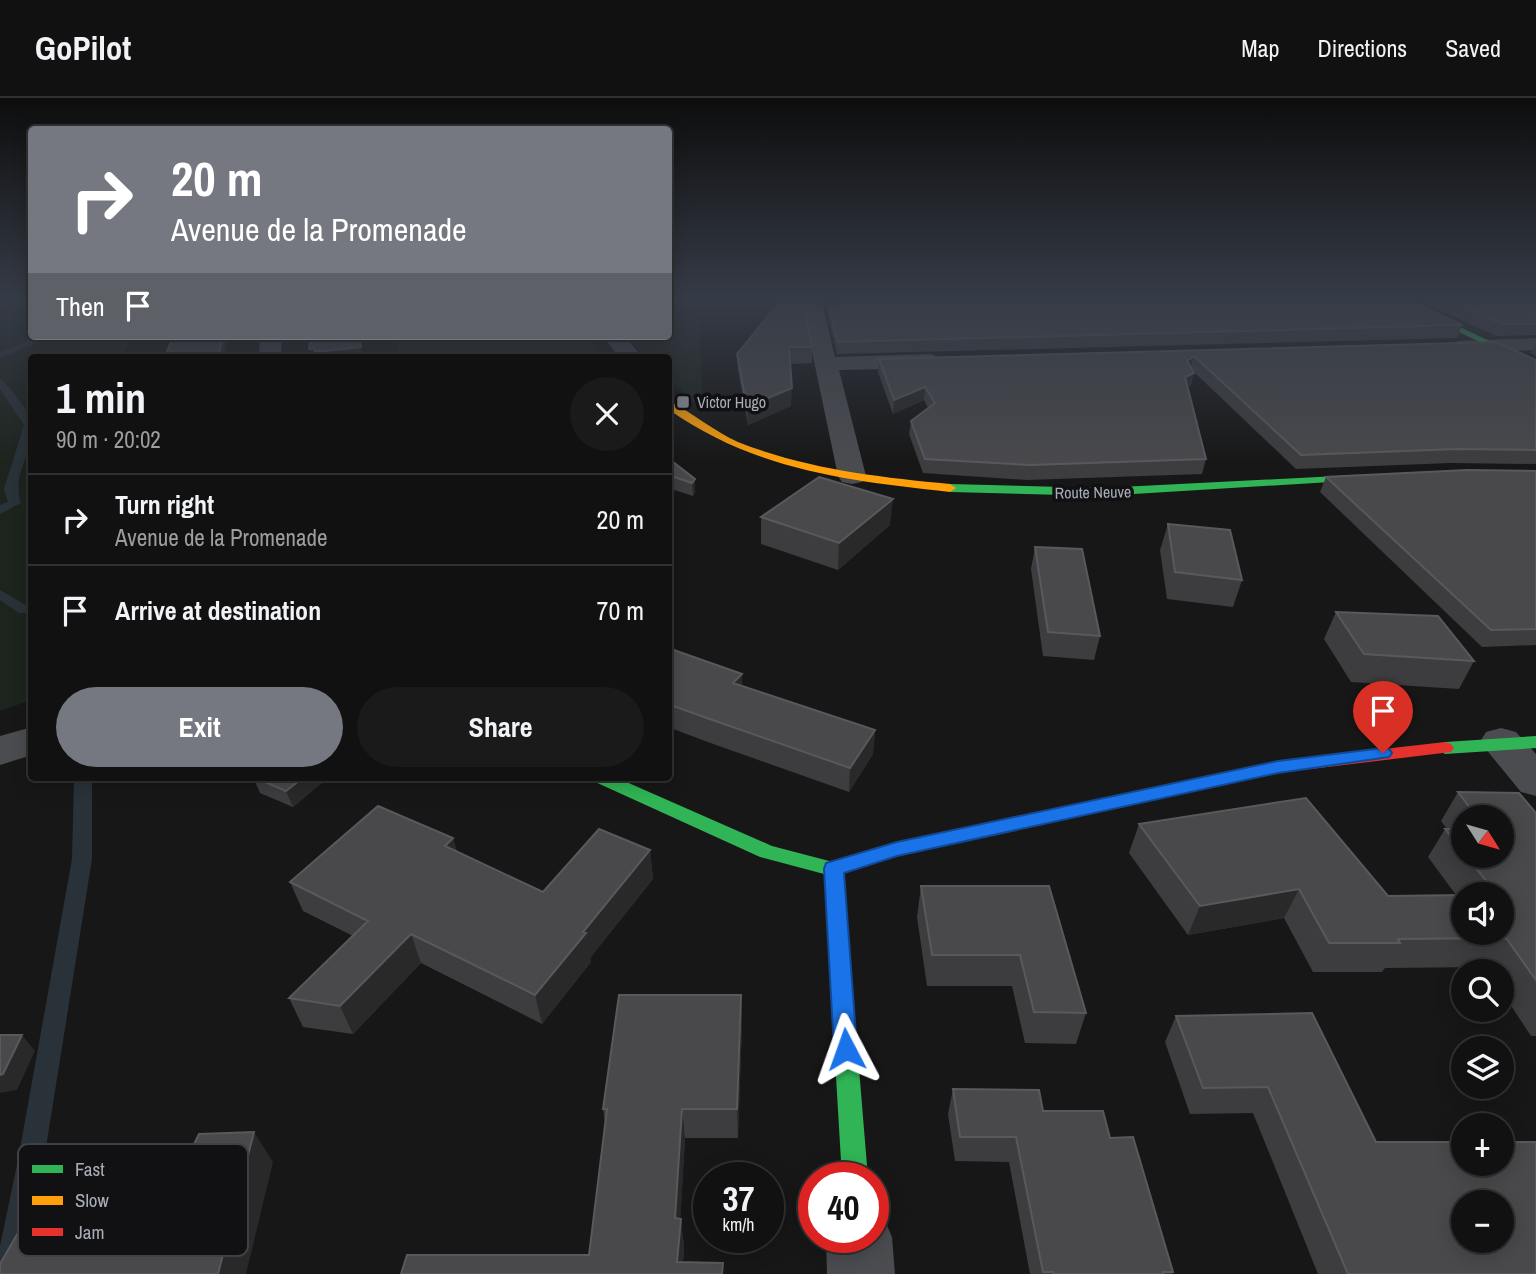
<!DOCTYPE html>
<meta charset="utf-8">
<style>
body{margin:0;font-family:"Archivo Narrow",sans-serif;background:#1a1a1a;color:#f1f3f6;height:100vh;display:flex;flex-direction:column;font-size:26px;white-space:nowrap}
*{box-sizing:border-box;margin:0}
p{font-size:23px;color:#9c9d9f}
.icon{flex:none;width:38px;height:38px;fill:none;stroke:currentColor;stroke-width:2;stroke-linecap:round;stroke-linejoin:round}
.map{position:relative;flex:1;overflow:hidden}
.panel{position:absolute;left:28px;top:256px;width:644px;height:427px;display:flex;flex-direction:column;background:#111;border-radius:7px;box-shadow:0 4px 18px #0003,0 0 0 2px #303131}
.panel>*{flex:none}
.hud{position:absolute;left:28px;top:28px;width:644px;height:214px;border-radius:7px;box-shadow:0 4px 18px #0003,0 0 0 2px #303131;background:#757880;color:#fff;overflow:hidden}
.needle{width:46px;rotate:127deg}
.fabs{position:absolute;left:1451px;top:707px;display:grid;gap:14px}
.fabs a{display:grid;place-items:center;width:63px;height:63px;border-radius:50%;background:#111;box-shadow:0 4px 18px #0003,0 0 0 2px #303131;font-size:35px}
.speed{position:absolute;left:693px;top:1064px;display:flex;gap:14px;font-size:35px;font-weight:700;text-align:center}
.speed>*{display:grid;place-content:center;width:91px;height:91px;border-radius:50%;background:#111;box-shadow:0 4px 18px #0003,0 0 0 2px #303131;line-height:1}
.speed small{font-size:18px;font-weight:400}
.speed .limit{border:10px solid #d22;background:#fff;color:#111}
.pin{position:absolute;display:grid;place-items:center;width:60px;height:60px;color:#fff;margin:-72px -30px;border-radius:50% 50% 50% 0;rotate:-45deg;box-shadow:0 0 7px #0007}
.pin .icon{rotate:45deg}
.me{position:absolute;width:77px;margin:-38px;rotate:356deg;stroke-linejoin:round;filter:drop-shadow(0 0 5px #0008)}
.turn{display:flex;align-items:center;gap:24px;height:147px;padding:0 28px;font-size:32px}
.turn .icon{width:91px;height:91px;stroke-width:2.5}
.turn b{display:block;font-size:49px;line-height:60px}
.then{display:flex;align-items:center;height:66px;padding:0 28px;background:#0003;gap:14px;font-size:26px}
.round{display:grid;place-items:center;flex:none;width:74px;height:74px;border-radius:37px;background:#1a1a1a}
.overview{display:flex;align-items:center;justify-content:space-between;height:119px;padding:0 28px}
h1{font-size:42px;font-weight:800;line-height:52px}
.action{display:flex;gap:14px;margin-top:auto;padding:14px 28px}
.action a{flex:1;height:80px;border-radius:42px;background:#757880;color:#fff;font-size:28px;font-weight:800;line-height:80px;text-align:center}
.action a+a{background:#1a1a1a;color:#f1f3f6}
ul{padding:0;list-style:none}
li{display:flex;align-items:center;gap:21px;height:91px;padding:0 28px;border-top:2px solid #303131}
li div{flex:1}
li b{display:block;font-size:26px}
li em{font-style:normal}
header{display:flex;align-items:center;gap:42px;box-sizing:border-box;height:98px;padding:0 35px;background:#111;border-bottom:2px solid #303131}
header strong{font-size:33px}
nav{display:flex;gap:38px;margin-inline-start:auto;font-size:24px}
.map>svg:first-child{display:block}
.green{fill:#1d241e}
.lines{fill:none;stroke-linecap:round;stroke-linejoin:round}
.stream{fill:#2a3239;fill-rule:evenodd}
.street{fill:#4b4c50;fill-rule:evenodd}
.fast{fill:#30b455;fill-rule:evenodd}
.slow{fill:#ff9f0a;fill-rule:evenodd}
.jam{fill:#e5322d;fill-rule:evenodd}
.wall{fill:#3d3d3f;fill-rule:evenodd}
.shaded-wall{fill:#29292a}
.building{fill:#49494c;stroke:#58595d;stroke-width:2;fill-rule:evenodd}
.route{fill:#1a73e8;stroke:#114b97;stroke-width:2}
.poi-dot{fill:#757880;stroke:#111113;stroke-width:2.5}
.labels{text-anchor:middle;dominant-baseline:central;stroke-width:7;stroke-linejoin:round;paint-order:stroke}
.far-poi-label{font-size:16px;fill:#a8adb8;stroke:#111113;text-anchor:start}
.far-street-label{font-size:16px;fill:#a8adb8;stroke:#111113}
.key{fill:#111113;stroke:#3e4045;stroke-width:2}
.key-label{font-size:19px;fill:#a8adb8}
</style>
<header>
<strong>GoPilot</strong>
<nav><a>Map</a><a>Directions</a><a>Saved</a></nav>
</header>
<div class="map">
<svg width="1536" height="1176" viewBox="0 0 1536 1176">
<rect width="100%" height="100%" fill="#171717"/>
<path class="green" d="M 13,201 L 31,201 L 32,238 L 132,238 L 123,259 L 32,259 L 31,602 L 0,613 L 0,226 Z
M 669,201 L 704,201 L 699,220 L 703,313 L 669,281 L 668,259 L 646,259 L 624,238 L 668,238 Z
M 395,238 L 587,238 L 602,259 L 400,259 Z"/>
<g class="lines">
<path class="stream" d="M 41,238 L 53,238 L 0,260 L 0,254 Z
M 0,281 L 3,282 C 11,292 29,313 32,324 C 38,349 10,374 21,405 L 0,416 L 0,407 L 8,404 L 4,391 L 24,327 L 0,291 Z
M 0,492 L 29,509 L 31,512 L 29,515 L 19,515 L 0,502 Z
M 74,679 L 92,679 L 92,761 L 44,1062 L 22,1176 L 0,1176 L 0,1148 L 18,1062 L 72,761 Z"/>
<path class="street" d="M 801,201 L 821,201 L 835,259 L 932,256 L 943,263 L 932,270 L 839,272 L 866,378 L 862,384 L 852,386 L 842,384 L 838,378 Z
M 260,238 L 282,238 L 281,259 L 259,259 Z
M 603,238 L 625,238 L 642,259 L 619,259 Z
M 1536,240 L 1536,252 L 1458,255 L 1447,249 L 1458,243 Z
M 32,629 L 32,657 L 0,667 L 0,638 Z
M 1501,630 L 1516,634 L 1536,656 L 1536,698 L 1521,694 L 1480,644 L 1486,634 Z
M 873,1112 L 882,1116 L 892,1139 L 895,1176 L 827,1176 L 826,1139 L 873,1139 Z"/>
<path class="fast" d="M 1390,201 L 1401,201 L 1536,265 L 1536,271 Z
M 1376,376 L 1380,377 L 1380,381 L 1101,398 L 950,394 L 944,390 L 950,386 L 1101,390 Z
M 1536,638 L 1536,650 L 1445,656 L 1436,650 L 1445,644 Z
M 590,679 L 615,679 L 772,748 L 833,764 L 897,744 L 966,729 L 973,731 L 975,736 L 973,741 L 898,758 L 843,775 L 868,1080 L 842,1080 L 824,776 L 760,759 L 593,683 Z"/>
<path class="slow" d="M 668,303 C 691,313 713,333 738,344 C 806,371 878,379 950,386 L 956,390 L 950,394 C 848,383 754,372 668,311 Z"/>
<path class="jam" d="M 1445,644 L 1451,646 L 1454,650 L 1451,654 L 1278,675 L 966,743 L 959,741 L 957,736 L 959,731 L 966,729 L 1278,663 Z"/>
</g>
<path class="wall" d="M 834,201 L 1406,201 L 1462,227 L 1457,240 L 837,256 L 829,221 L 829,209 L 838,210 Z
M 1416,201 L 1536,201 L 1536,237 L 1496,238 Z
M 783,204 L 812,249 L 812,265 L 790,266 L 791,308 L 748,327 L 738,272 L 737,256 Z
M 1496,244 L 1536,262 L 1536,366 L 1451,365 L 1296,371 L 1193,273 L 1191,288 L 1188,289 L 1206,361 L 1202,376 L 1027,382 L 923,375 L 909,336 L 911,323 L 928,310 L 924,302 L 893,316 L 878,274 L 879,261 Z
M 1536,244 L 1536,258 L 1531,255 Z
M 668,360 L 695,381 L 695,394 L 693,398 L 668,390 Z
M 1536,373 L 1536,547 L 1482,549 L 1320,394 L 1326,379 Z
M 761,419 L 890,427 L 838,472 L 761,446 Z
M 1168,426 L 1242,482 L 1233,509 L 1167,501 L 1160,452 Z
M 1035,449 L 1100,538 L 1094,562 L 1043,558 L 1031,471 Z
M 1336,514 L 1474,563 L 1459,591 L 1351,584 L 1324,541 Z
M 668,550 L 742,588 L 875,632 L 873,656 L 849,694 L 705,643 L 668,629 Z
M 253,679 L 329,679 L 293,709 L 260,695 Z
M 1458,694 L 1536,715 L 1536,938 L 1531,938 L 1502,894 L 1502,873 L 1488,873 L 1485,869 L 1385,870 L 1382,874 L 1313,874 L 1284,820 L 1188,837 L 1129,755 L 1139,726 L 1388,798 L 1456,797 L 1428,759 L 1445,731 L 1447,731 L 1441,723 ZM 1463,719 L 1502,719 L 1502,758 L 1463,758 ZM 1463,796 L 1502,796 L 1463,835 Z
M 453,740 L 457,754 L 543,794 L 650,752 L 653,781 L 590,860 L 591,864 L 542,926 L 421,865 L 353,936 L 303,929 L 289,900 L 353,838 L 303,813 L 290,784 Z
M 921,788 L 1049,788 L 1086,915 L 1076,946 L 1025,945 L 1012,888 L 927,888 L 917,819 Z
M 741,897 L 742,926 L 738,1040 L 685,1040 L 680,1121 L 684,1147 L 683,1165 L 589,1157 L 605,1025 L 603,1011 Z
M 1176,918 L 1376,1044 L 1536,1176 L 1318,1176 L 1253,1015 L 1190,1016 L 1165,944 Z
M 953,991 L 1043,1013 L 1110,1040 L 1173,1174 L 1172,1176 L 1030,1176 L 1009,1064 L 955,1063 L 948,1016 Z"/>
<path class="shaded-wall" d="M 223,238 L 228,238 L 225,259 L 212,259 Z
M 360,238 L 363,259 L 312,259 L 309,251 Z
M 1194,258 L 1190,271 L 1187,263 Z
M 1194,275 L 1191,288 L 1182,292 L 1185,279 Z
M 925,289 L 924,302 L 893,316 L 894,302 Z
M 792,290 L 791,308 L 748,327 L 747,309 Z
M 695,381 L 695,394 L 693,398 L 692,385 Z
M 893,401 L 890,427 L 838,472 L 839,445 Z
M 742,576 L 743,599 L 733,585 Z
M 875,632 L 873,656 L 849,694 L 850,670 Z
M 304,679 L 329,679 L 293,709 L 286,693 Z
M 453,740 L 461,769 L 445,748 Z
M 650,752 L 653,781 L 590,860 L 591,864 L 542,926 L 535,897 L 583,834 Z
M 1299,791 L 1284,820 L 1188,837 L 1200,808 Z
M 411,836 L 421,865 L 353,936 L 340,908 Z
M 741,897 L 742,926 L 738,1040 L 737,1011 Z
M 22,937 L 35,953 L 17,992 L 0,995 L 0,977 Z
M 682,1011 L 685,1040 L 679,1147 L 675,1120 Z
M 254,1034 L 273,1064 L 246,1176 L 218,1176 Z
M 681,1121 L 684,1147 L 682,1176 L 677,1164 Z"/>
<path class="building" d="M 782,201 L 783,204 L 803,205 L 812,249 L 789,249 L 792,290 L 747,309 L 737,256 Z
M 840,201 L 1406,201 L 1462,227 L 838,244 L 829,209 L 844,210 Z
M 1446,201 L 1536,201 L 1536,226 L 1502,226 Z
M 173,238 L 223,238 L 219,257 L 213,258 L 212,259 L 165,259 Z
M 311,238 L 359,238 L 361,249 L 315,254 L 314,250 L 309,251 Z
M 1496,244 L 1536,262 L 1536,352 L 1457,351 L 1301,357 L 1194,258 L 1187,263 L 1194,275 L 1185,279 L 1206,361 L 1030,367 L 925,361 L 911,323 L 935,305 L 925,289 L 894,302 L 879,261 Z
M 668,360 L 695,381 L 692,385 L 668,377 Z
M 1467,372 L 1536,373 L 1536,531 L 1491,532 L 1326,379 Z
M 819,379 L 893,401 L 839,445 L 761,419 Z
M 1168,426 L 1230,432 L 1242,482 L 1175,474 Z
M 1035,449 L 1082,451 L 1100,538 L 1048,534 Z
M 1336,514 L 1438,518 L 1474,563 L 1364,556 Z
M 668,550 L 742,576 L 733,585 L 875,632 L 850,670 L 704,619 L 668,606 Z
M 253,679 L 304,679 L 286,693 Z
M 1458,694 L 1519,695 L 1536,715 L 1536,882 L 1506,840 L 1398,841 L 1400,845 L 1329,845 L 1299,791 L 1200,808 L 1139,726 L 1306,700 L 1388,798 L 1463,797 L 1463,835 L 1502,835 L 1502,796 L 1497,796 L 1466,758 L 1502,758 L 1502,719 L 1477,719 Z
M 378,708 L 453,740 L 445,748 L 543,794 L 599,731 L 650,752 L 583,834 L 586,835 L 535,897 L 411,836 L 340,908 L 289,900 L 368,823 L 290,784 Z
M 1445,731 L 1463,731 L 1463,753 Z
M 921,788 L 1049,788 L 1086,915 L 1034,914 L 1020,857 L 932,857 Z
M 619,897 L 741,897 L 737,1011 L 682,1011 L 675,1120 L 681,1121 L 677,1164 L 723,1165 L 722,1176 L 401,1176 L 407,1157 L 589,1157 L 607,1011 L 603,1011 Z
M 1312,915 L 1376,1044 L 1463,1044 L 1463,1066 L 1502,1066 L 1502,1044 L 1536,1044 L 1536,1176 L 1348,1176 L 1268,989 L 1203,990 L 1176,918 ZM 1463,1104 L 1502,1104 L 1502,1143 L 1463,1143 Z
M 0,937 L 22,937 L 3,976 L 0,977 Z
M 953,991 L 1039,992 L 1043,1013 L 1103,1013 L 1110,1040 L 1133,1039 L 1173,1174 L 1163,1174 L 1163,1176 L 1054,1176 L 1053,1174 L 1043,1174 L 1016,1039 L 960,1039 Z
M 254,1034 L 218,1176 L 0,1176 L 0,1166 L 45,1088 L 172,1091 L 199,1036 Z"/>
<linearGradient id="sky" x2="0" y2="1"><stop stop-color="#0d0d0d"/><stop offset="0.55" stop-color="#363c47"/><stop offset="1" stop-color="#363c47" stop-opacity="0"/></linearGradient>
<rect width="1536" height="366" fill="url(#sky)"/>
<path class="route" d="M 1383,650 L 1389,651 L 1392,655 L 1389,659 L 1278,675 L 897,758 L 844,775 L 857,951 L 854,958 L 846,962 L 838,958 L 834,951 L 824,771 L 826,765 L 897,744 L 1278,663 Z"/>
<rect class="poi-dot" x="676" y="297" width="14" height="14" rx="3.5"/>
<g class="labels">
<g class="far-poi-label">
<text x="697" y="304">Victor Hugo</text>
</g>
<g class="far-street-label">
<text transform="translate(1093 394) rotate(-1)">Route Neuve</text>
</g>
</g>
<rect x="18" y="1046" width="230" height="112" rx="10" class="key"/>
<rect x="32" y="1067" width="31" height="8" fill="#30b455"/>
<rect x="32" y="1098" width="31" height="9" fill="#ff9f0a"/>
<rect x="32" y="1130" width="31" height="8" fill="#e5322d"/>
<g class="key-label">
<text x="75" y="1078">Fast</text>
<text x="75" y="1109">Slow</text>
<text x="75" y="1141">Jam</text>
</g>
</svg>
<div class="fabs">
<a><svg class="needle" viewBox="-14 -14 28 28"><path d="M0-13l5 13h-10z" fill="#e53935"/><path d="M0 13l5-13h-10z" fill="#9c9d9f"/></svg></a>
<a><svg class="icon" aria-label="sound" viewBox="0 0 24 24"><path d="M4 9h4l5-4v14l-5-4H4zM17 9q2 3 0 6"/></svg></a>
<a><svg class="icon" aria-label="search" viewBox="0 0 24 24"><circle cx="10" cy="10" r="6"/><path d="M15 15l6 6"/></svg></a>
<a><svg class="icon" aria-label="layers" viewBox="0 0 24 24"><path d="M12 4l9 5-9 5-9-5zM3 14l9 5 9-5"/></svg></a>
<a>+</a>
<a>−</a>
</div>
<div class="speed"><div>37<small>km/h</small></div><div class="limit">40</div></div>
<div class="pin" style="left:1383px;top:655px;background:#d93025"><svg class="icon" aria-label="arrive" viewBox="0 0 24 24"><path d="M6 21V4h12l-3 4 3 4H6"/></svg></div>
<svg class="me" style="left:846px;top:951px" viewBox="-20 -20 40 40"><path d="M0-17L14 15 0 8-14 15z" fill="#1a73e8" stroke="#fff" stroke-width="4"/></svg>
<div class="hud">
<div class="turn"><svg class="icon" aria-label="right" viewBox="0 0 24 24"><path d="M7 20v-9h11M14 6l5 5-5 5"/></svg><div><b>20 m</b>Avenue de la Promenade</div></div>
<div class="then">Then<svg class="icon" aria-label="arrive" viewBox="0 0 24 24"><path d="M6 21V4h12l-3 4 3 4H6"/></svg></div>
</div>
<section class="panel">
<div class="overview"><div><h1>1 min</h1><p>90 m · 20:02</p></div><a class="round"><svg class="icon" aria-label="close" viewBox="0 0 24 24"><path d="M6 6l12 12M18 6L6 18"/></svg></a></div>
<ul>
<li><svg class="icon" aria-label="right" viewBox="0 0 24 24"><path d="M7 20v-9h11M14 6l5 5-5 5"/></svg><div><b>Turn right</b><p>Avenue de la Promenade</p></div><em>20 m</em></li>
<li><svg class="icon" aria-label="arrive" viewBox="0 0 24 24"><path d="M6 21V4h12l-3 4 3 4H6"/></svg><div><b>Arrive at destination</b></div><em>70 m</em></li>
</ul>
<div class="action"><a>Exit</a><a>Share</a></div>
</section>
</div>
